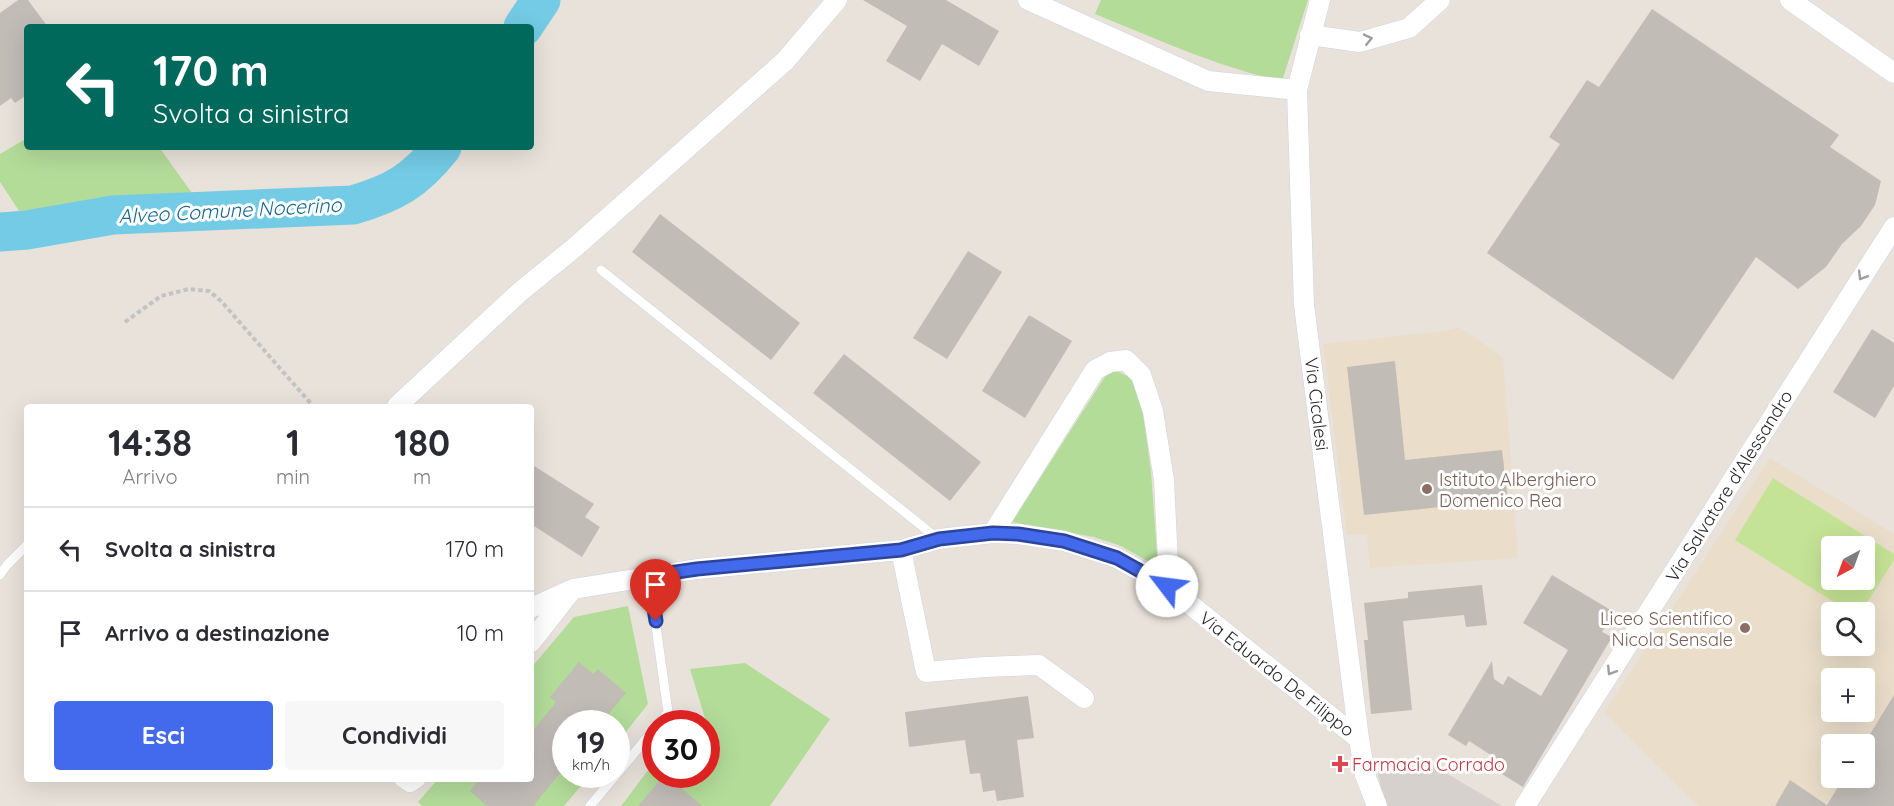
<!DOCTYPE html>
<html lang="it">
<meta charset="utf-8">
<style>
body{margin:0;font-family:Quicksand,sans-serif;background:#f7f7f7;color:#2b2b33;height:100vh;display:flex;flex-direction:column;font-size:22px;white-space:nowrap}
*{box-sizing:border-box;margin:0}
p{font-size:20px;color:#7c7c81}
.icon{flex:none;width:33px;height:33px;fill:none;stroke:currentColor;stroke-width:2;stroke-linecap:round;stroke-linejoin:round}
.map{position:relative;flex:1;overflow:hidden}
.drawer{position:absolute;left:24px;top:404px;width:510px;height:378px;display:flex;flex-direction:column;background:#fff;border-radius:6px;box-shadow:0 6px 24px #0002}
.drawer>*{flex:none}
.hud{position:absolute;left:24px;top:24px;width:510px;height:126px;border-radius:6px;box-shadow:0 6px 24px #0002;background:#00695c;color:#fff;overflow:hidden}
.needle{width:39px;rotate:221deg}
.controls{position:absolute;left:1821px;top:536px;display:grid;gap:12px}
.controls a{display:grid;place-items:center;width:54px;height:54px;border-radius:6px;background:#fff;box-shadow:0 6px 24px #0002;font-size:30px}
.speed{position:absolute;left:552px;top:710px;display:flex;gap:12px;font-size:30px;font-weight:700;text-align:center}
.speed>*{display:grid;place-content:center;width:78px;height:78px;border-radius:50%;background:#fff;box-shadow:0 6px 24px #0002;line-height:1}
.speed small{font-size:15px;font-weight:400}
.speed .limit{border:9px solid #d22;background:#fff;color:#111}
.pin{position:absolute;display:grid;place-items:center;width:51px;height:51px;color:#fff;margin:-62px -26px;border-radius:50% 50% 50% 0;rotate:-45deg;box-shadow:0 0 6px #0007}
.pin .icon{rotate:45deg}
.me{position:absolute;width:66px;margin:-33px;rotate:300deg;stroke-linejoin:round;filter:drop-shadow(0 0 4px #0008)}
.turn{display:flex;align-items:center;gap:21px;height:126px;padding:0 30px;font-size:27px}
.turn .icon{width:78px;height:78px;stroke-width:2.5}
.turn b{display:block;font-size:42px;line-height:51px}
.eta{display:flex;justify-content:space-evenly;align-items:center;height:102px;text-align:center}
.eta b{font-size:36px;font-weight:700;line-height:42px}
.primary-button{display:flex;gap:12px;margin-top:auto;padding:12px 30px}
.primary-button a{flex:1;height:69px;border-radius:6px;background:#4369ec;color:#fff;font-size:24px;font-weight:700;line-height:69px;text-align:center}
.primary-button a+a{background:#f7f7f7;color:#2b2b33}
ul{padding:0;list-style:none}
li{display:flex;align-items:center;gap:18px;height:84px;padding:0 30px;border-top:2px solid #e1e1e2}
li div{flex:1}
li b{display:block;font-size:22px}
li em{font-style:normal}
.map>svg:first-child{display:block}
.education{fill:#eadeca;fill-rule:evenodd}
.green{fill:#b3dc99}
.pitch{fill:#c5e396;fill-rule:evenodd}
.plaza{fill:#d6d1cc}
.lines{fill:none;stroke-linecap:round;stroke-linejoin:round}
.river{stroke:#73cbe5;stroke-width:39}
.building{fill:#c1bcb6}
.lane-casing{stroke:#cfd3e0;stroke-width:10}
.street-casing{stroke:#cfd3e0;stroke-width:21}
.path{stroke:#c3c3c3;stroke-width:4;stroke-dasharray:4.5 3;stroke-linecap:butt}
.lane{stroke:#fff;stroke-width:9}
.street{stroke:#fff;stroke-width:20}
.oneway{stroke:#9e9e9e}
.route-casing{stroke:#2c4499;stroke-width:15}
.route{stroke:#4369ec;stroke-width:10}
.education-dot{fill:#8d6e63;stroke:#fff;stroke-width:2}
.health-dot{fill:#e0444e;stroke:#fff;stroke-width:2}
.labels{text-anchor:middle;dominant-baseline:central;stroke-width:6;stroke-linejoin:round;paint-order:stroke}
.street-label{font-size:18px;fill:#272727;stroke:#fff}
.education-label{font-size:18px;fill:#785e54;stroke:#fff;text-anchor:start}
.health-label{font-size:18px;fill:#be3a42;stroke:#fff;text-anchor:start}
.water-label{font-size:20px;font-style:italic;fill:#16688d;stroke:#fff}
</style>
<div class="map">
<svg width="1894" height="806" viewBox="0 0 1894 806">
<rect width="100%" height="100%" fill="#e9e2da"/>
<path class="education" d="M 1459,327 L 1503,357 L 1518,558 L 1370,568 L 1367,534 L 1347,535 L 1323,344 L 1444,331 Z
M 1770,458 L 1894,534 L 1894,806 L 1698,806 L 1604,713 ZM 1832,546 L 1864,546 L 1864,579 L 1832,579 ZM 1832,612 L 1864,612 L 1864,645 L 1832,645 ZM 1832,678 L 1864,678 L 1864,711 L 1832,711 ZM 1832,744 L 1864,744 L 1864,777 L 1832,777 Z"/>
<path class="green" d="M 1101,0 L 1308,0 L 1282,81 C 1217,67 1157,39 1095,14 Z
M 27,138 L 27,147 L 159,147 L 197,200 L 23,217 L 0,182 L 0,154 Z
M 1108,372 L 1119,372 L 1133,379 L 1143,414 L 1151,471 L 1158,567 L 1121,546 L 1094,537 L 1012,522 Z
M 628,606 L 648,704 L 617,743 L 616,723 L 566,723 L 566,774 L 591,774 L 564,806 L 422,806 L 418,802 L 438,779 L 531,778 L 531,668 L 574,617 Z
M 745,663 L 830,719 L 770,806 L 621,806 L 655,761 L 656,774 L 706,774 L 707,764 L 715,751 L 690,669 Z"/>
<path class="pitch" d="M 1773,478 L 1894,554 L 1894,560 L 1861,612 L 1850,612 L 1735,540 ZM 1832,546 L 1864,546 L 1864,579 L 1832,579 Z"/>
<path class="plaza" d="M 1427,762 L 1502,806 L 1387,806 L 1384,801 L 1377,769 L 1379,763 Z"/>
<g class="lines">
<path class="river" d="M 523,27 L 541,0
M 0,232 L 27,230 L 113,215 L 353,205 C 394,193 415,181 442,147"/>
</g>
<path class="building" d="M 18,0 L 28,0 L 48,27 L 27,27 L 27,95 L 15,103 L 11,98 L 0,106 L 0,13 Z
M 863,0 L 946,0 L 999,31 L 979,66 L 942,44 L 920,81 L 886,61 L 907,26 Z
M 1652,9 L 1839,135 L 1830,147 L 1881,181 L 1875,205 L 1861,226 L 1842,244 L 1826,267 L 1798,289 L 1756,257 L 1673,380 L 1487,253 L 1560,144 L 1549,137 L 1587,80 L 1599,87 Z
M 660,214 L 800,323 L 771,360 L 632,252 Z
M 968,251 L 1002,272 L 947,359 L 913,338 Z
M 1029,315 L 1072,341 L 1025,418 L 982,391 Z
M 1872,329 L 1894,343 L 1894,386 L 1875,418 L 1833,392 Z
M 844,354 L 981,462 L 950,501 L 813,393 Z
M 1395,361 L 1405,460 L 1502,450 L 1508,500 L 1364,515 L 1347,367 Z
M 531,464 L 594,504 L 585,517 L 600,527 L 582,557 L 531,524 Z
M 1552,575 L 1614,612 L 1602,632 L 1612,637 L 1523,787 L 1492,768 L 1497,759 L 1469,741 L 1466,746 L 1448,735 L 1492,661 L 1494,679 L 1503,685 L 1508,676 L 1541,696 L 1568,650 L 1523,623 Z
M 1482,585 L 1487,625 L 1466,627 L 1464,615 L 1403,621 L 1412,710 L 1371,714 L 1364,640 L 1368,640 L 1364,603 L 1408,598 L 1408,592 Z
M 579,662 L 593,674 L 598,669 L 626,693 L 601,723 L 566,723 L 566,766 L 533,806 L 487,806 L 470,791 L 480,778 L 531,778 L 531,733 L 556,702 L 550,697 Z
M 1894,695 L 1894,806 L 1775,806 L 1790,780 L 1827,805 L 1844,777 L 1864,777 L 1864,744 Z
M 1028,696 L 1034,738 L 1017,740 L 1024,797 L 997,801 L 995,790 L 983,792 L 980,773 L 970,774 L 965,740 L 909,747 L 905,712 Z
M 665,774 L 702,806 L 638,806 Z"/>
<g class="lines">
<g class="lane-casing">
<path id="lane" d="M 601,270 L 937,538
M 0,575 L 7,565 L 27,545
M 649,576 L 668,712 L 659,723
M 590,806 L 656,727"/>
</g>
<g class="street-casing">
<path id="street" d="M 1028,0 L 1208,81 L 1297,90
M 1320,0 L 1297,90 L 1304,305 L 1359,739 L 1365,775 L 1377,806
M 1790,0 L 1894,73
M 1310,35 L 1360,42 L 1409,28 L 1440,0
M 397,406 L 521,291 L 574,248 L 785,61 L 837,0
M 993,533 L 1095,370 L 1110,362 L 1126,360 L 1141,375 L 1153,411 L 1164,480 L 1168,563 L 1167,586
M 901,550 L 926,672 L 985,667 L 1039,665 L 1084,698
M 531,608 L 573,589 L 697,569 L 901,550 L 939,539 L 993,533 L 1018,534 L 1064,541 L 1117,558 L 1167,586 L 1359,739
M 531,642 L 571,591
M 404,778 L 410,782 L 416,778
M 1525,806 L 1894,227"/>
</g>
<path class="path" d="M 125,322 L 161,296 L 189,289 L 209,291 L 221,301 L 313,406"/>
<use href="#lane" class="lane"/>
<use href="#street" class="street"/>
</g>
<defs><path id="oneway-chevron" d="M-2-3.5L2.5 0L-2 3.5" fill="none" stroke-width="1.6" stroke-linecap="round" stroke-linejoin="round" transform="scale(1.5)"/></defs>
<g class="oneway">
<use href="#oneway-chevron" transform="translate(1368 39) rotate(-13)"/>
<use href="#oneway-chevron" transform="translate(1862 276) rotate(122)"/>
<use href="#oneway-chevron" transform="translate(1611 671) rotate(122)"/>
</g>
<g class="lines">
<g class="route-casing">
<path id="route" d="M 656,621 L 649,576 L 697,569 L 901,550 L 939,539 L 993,533 L 1018,534 L 1064,541 L 1117,558 L 1167,586"/>
</g>
<use href="#route" class="route"/>
</g>
<g class="education-dot">
<circle cx="1427" cy="489" r="6"/>
<circle cx="1745" cy="628" r="6"/>
</g>
<path class="health-dot" d="M1337 755h6v6h6v6h-6v6h-6v-6h-6v-6h6z"/>
<g class="labels">
<g class="street-label">
<text transform="translate(1317 404) rotate(83)">Via Cicalesi</text>
<text transform="translate(1729 486) rotate(-58)">Via Salvatore d'Alessandro</text>
<text transform="translate(1277 674) rotate(38)">Via Eduardo De Filippo</text>
</g>
<g class="education-label">
<text x="1439" y="479">Istituto Alberghiero<tspan x="1439" dy="21">Domenico Rea</tspan></text>
<text x="1733" y="618" text-anchor="end">Liceo Scientifico<tspan x="1733" dy="21">Nicola Sensale</tspan></text>
</g>
<g class="health-label">
<text x="1352" y="764">Farmacia Corrado</text>
</g>
<g class="water-label">
<text transform="translate(230 210) rotate(-3)">Alveo Comune Nocerino</text>
</g>
</g>
</svg>
<div class="controls">
<a><svg class="needle" viewBox="-14 -14 28 28"><path d="M0-13l5 13h-10z" fill="#e53935"/><path d="M0 13l5-13h-10z" fill="#7c7c81"/></svg></a>
<a><svg class="icon" aria-label="search" viewBox="0 0 24 24"><circle cx="10" cy="10" r="6"/><path d="M15 15l6 6"/></svg></a>
<a>+</a>
<a>−</a>
</div>
<div class="speed"><div>19<small>km/h</small></div><div class="limit">30</div></div>
<div class="pin" style="left:656px;top:621px;background:#d93025"><svg class="icon" aria-label="arrive" viewBox="0 0 24 24"><path d="M6 21V4h12l-3 4 3 4H6"/></svg></div>
<svg class="me" style="left:1167px;top:586px" viewBox="-20 -20 40 40"><circle r="19" fill="#fff"/><path d="M0-13L10 11 0 6-10 11z" fill="#4369ec"/></svg>
<div class="hud">
<div class="turn"><svg class="icon" aria-label="left" viewBox="0 0 24 24"><path d="M17 20v-9H6M10 6l-5 5 5 5"/></svg><div><b>170 m</b>Svolta a sinistra</div></div>
</div>
<section class="drawer">
<div class="eta">
<div><b>14:38</b><p>Arrivo</p></div>
<div><b>1</b><p>min</p></div>
<div><b>180</b><p>m</p></div>
</div>
<ul>
<li><svg class="icon" aria-label="left" viewBox="0 0 24 24"><path d="M17 20v-9H6M10 6l-5 5 5 5"/></svg><div><b>Svolta a sinistra</b></div><em>170 m</em></li>
<li><svg class="icon" aria-label="arrive" viewBox="0 0 24 24"><path d="M6 21V4h12l-3 4 3 4H6"/></svg><div><b>Arrivo a destinazione</b></div><em>10 m</em></li>
</ul>
<div class="primary-button"><a>Esci</a><a>Condividi</a></div>
</section>
</div>
